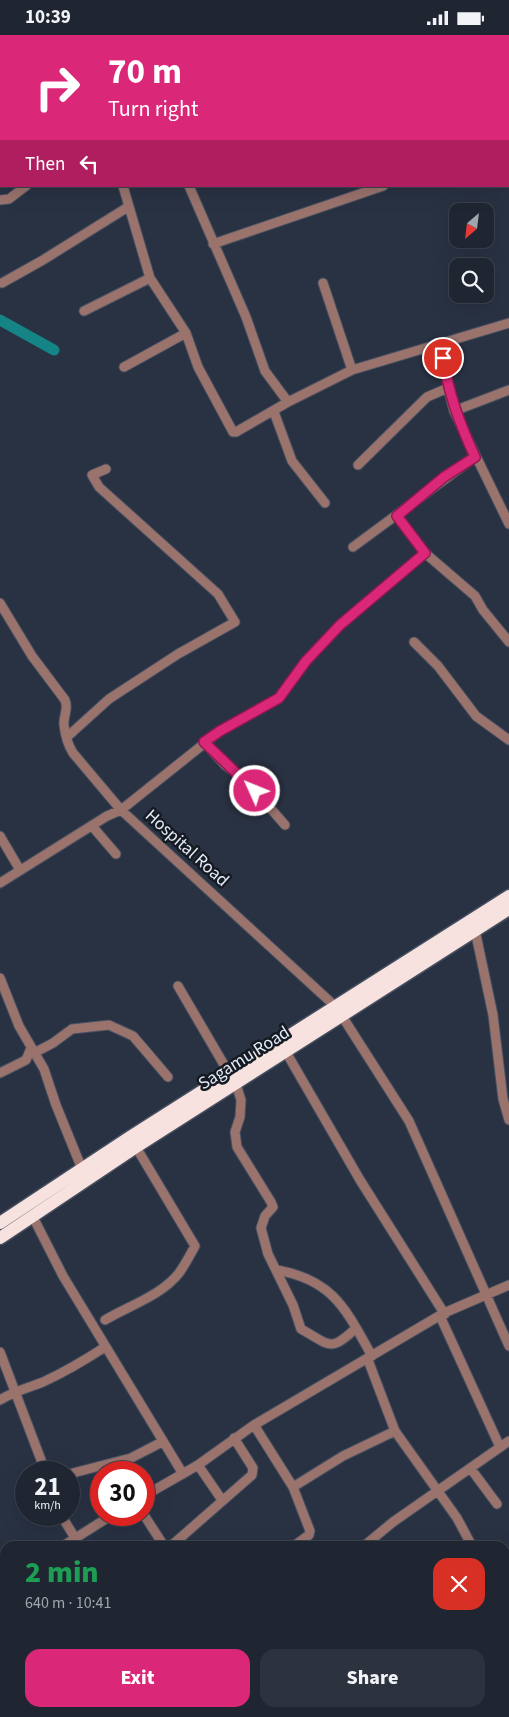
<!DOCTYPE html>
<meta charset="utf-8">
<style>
body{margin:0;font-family:"Source Sans 3",sans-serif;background:#2c323e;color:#f1f3f6;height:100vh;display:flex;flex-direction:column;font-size:19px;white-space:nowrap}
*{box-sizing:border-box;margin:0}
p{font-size:16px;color:#a1a5ac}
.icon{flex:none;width:28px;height:28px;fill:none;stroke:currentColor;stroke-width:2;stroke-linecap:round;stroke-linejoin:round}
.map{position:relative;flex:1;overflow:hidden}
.panel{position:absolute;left:0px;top:1506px;width:510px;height:176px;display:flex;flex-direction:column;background:#1f2632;border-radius:15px 15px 0 0;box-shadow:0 5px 20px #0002,0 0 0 1px #3c434d}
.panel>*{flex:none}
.top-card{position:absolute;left:0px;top:0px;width:510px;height:152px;box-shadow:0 5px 20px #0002,0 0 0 1px #3c434d;background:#db2777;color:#fff;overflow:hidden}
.needle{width:32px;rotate:208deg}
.buttons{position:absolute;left:449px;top:168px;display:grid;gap:10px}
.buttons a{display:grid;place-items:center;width:45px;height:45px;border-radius:10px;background:#1f2632;box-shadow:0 5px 20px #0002,0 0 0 1px #3c434d;font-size:25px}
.speed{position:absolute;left:15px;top:1426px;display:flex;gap:10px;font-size:25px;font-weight:700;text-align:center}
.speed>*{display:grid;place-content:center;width:65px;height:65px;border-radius:50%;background:#1f2632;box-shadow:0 5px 20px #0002,0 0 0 1px #3c434d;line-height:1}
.speed small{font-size:12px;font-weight:400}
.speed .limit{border:8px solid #d22;background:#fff;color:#111}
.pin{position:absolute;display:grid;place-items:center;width:42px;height:42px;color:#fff;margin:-21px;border:2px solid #fff;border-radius:50%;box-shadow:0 1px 5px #0007}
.me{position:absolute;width:55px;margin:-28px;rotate:314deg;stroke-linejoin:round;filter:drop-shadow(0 0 4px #0008)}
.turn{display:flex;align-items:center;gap:18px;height:105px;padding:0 25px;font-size:22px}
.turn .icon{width:65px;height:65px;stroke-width:2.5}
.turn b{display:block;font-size:35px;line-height:42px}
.then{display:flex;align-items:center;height:48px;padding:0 25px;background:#0003;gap:10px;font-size:19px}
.round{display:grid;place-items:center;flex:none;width:52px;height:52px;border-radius:15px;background:#2c323e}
.overview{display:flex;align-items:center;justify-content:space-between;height:85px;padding:0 25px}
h1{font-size:30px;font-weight:800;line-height:38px;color:#1e9e55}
.cta{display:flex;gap:10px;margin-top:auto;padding:10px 25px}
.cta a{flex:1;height:58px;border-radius:15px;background:#db2777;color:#fff;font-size:20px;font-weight:800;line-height:58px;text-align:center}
.cta a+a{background:#2c323e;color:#f1f3f6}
.status{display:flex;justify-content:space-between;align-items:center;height:35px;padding:0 25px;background:#1f2632;direction:ltr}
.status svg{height:14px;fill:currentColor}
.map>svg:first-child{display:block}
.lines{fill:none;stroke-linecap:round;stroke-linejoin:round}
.river{stroke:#148486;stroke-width:11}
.minor-casing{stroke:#475060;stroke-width:11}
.highway-casing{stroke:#475060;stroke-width:15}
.minor{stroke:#9a736d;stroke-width:9}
.highway{stroke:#f7e2df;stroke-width:12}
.route-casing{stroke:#8e194d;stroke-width:12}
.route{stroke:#db2777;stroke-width:9}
.labels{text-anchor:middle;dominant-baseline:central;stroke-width:5;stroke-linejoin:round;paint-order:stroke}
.street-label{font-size:18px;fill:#e5ebf7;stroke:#161a22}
</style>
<div class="status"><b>10:39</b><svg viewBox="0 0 49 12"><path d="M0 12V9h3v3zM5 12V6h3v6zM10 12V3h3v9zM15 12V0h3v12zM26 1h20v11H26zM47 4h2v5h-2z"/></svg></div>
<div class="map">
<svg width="509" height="1682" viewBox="0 0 509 1682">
<rect width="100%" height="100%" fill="#293243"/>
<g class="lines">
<path class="river" d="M 0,285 L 54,315"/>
<g class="minor-casing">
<path id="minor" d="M 13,0 L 13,1
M 88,0 L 89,1
M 392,0 L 392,1
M 481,0 L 481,1
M 157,1 L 169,0
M 509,125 L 509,126
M 123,151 L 150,243 L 186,298 L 198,332 L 233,397 L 236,397 L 288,367 L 352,335 L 509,288
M 189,151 L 246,282 L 265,336 L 288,367
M 0,165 L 9,164 L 26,151
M 213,209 L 383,151
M 2,248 L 43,225 L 128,172
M 323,248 L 352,335
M 84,276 L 150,243
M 441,308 L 448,353 L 454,376 L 509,489
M 124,332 L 186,298
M 454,376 L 509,355
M 274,377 L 292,426 L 325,468
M 358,430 L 427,362 L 448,353
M 397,481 L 425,518 L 475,561 L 483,575 L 509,607
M 353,512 L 475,422
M 0,568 L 32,621 L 65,665 C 69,674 63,681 64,690 C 65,699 68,710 73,718 L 121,775 L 220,696 L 279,663 L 306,626 L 340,590 L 425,518
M 414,607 L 438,631 L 476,681 L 509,705
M 67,702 L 109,664 L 178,619 L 235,587 L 218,559 L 99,452 L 92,440 L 106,434
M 204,707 L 225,730 L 245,744 L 285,790
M 92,791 L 116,819
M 0,801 L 20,835
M 0,848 L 107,781 L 121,775 L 336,972
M 475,895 L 493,980 L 503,1064 L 509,1085
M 0,943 L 19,991 L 44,1034 L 56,1070 L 82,1134
M 178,951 L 230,1040
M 342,981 L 409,1086 L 509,1311
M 36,1017 L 53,1008 L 72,994 L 109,990 L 133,1001 L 168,1042
M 286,1017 L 360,1145 L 444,1278
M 0,1038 L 26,1025 L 31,1013
M 236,1049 L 241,1065 L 240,1082 L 235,1097 L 237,1112 L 271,1167 L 273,1172 L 265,1181 L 261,1193 L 268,1219 L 293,1270 L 301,1294 C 330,1310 330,1318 356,1293
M 32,1180 L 63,1241 L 183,1439
M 277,1235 C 334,1245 346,1275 372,1321
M 445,1279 L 440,1281 L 500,1412
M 105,1285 C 128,1271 161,1261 179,1238 C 185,1230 190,1220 195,1211 L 136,1112
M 0,1317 L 46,1438
M 368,1325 L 395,1396 L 457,1483 L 472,1511
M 0,1365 C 14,1356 28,1353 43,1347 C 65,1337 85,1325 105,1312
M 254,1390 L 293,1452 L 310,1496 L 309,1500 L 294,1511
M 198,1430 L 222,1465
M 471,1434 L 497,1469
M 69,1439 L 131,1423 L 162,1407
M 293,1452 L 343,1421 L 395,1396
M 144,1461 L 198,1430 L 254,1390 L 444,1278 L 509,1250
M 61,1480 L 80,1511
M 144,1480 L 164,1511
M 63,1511 L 112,1480
M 171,1511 L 252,1440 L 253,1433 L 234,1403
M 364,1511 L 393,1487 L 509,1406
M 505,1528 L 509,1527
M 0,1529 L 5,1528
M 0,1552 L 5,1550
M 505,1613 L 509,1625
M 0,1646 L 5,1657
M 0,1669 L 5,1666
M 9,1678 L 11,1682
M 93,1678 L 96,1682
M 142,1678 L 145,1682
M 358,1678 L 361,1682
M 428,1678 L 429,1682
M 224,1682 L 226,1678"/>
</g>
<g class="highway-casing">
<path id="highway" d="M 0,1188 L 130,1102 L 509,861
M 0,1203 L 136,1112 L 509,874"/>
</g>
<use href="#minor" class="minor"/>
<use href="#highway" class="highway"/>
</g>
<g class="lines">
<g class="route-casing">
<path id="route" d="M 255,756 L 204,707 L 220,696 L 279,663 L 306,626 L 340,590 L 425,518 L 397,481 L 444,442 L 475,422 C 459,387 449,360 443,323"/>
</g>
<use href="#route" class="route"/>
</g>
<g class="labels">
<g class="street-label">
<text transform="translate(187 813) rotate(42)">Hospital Road</text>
<text transform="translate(244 1023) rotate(-32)">Sagamu Road</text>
</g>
</g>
</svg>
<div class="buttons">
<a><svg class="needle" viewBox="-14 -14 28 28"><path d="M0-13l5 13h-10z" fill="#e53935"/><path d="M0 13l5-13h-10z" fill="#a1a5ac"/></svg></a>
<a><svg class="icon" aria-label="search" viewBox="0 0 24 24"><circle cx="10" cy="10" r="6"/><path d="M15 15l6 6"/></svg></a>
</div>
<div class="speed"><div>21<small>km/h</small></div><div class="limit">30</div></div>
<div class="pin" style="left:443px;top:323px;background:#d93025"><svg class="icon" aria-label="arrive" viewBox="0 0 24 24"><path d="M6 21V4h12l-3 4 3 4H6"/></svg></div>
<svg class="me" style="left:255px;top:756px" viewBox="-20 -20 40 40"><circle r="17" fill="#db2777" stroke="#fff" stroke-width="3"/><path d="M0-11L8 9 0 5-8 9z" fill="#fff"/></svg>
<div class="top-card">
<div class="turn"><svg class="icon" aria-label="right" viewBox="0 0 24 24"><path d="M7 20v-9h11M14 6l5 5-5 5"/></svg><div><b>70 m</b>Turn right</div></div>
<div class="then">Then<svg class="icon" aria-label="left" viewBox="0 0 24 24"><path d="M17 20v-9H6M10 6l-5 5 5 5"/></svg></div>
</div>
<section class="panel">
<div class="overview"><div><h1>2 min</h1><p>640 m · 10:41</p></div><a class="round" style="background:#d93025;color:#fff"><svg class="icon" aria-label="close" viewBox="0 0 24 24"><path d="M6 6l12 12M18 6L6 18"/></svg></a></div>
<div class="cta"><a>Exit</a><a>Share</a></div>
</section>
</div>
